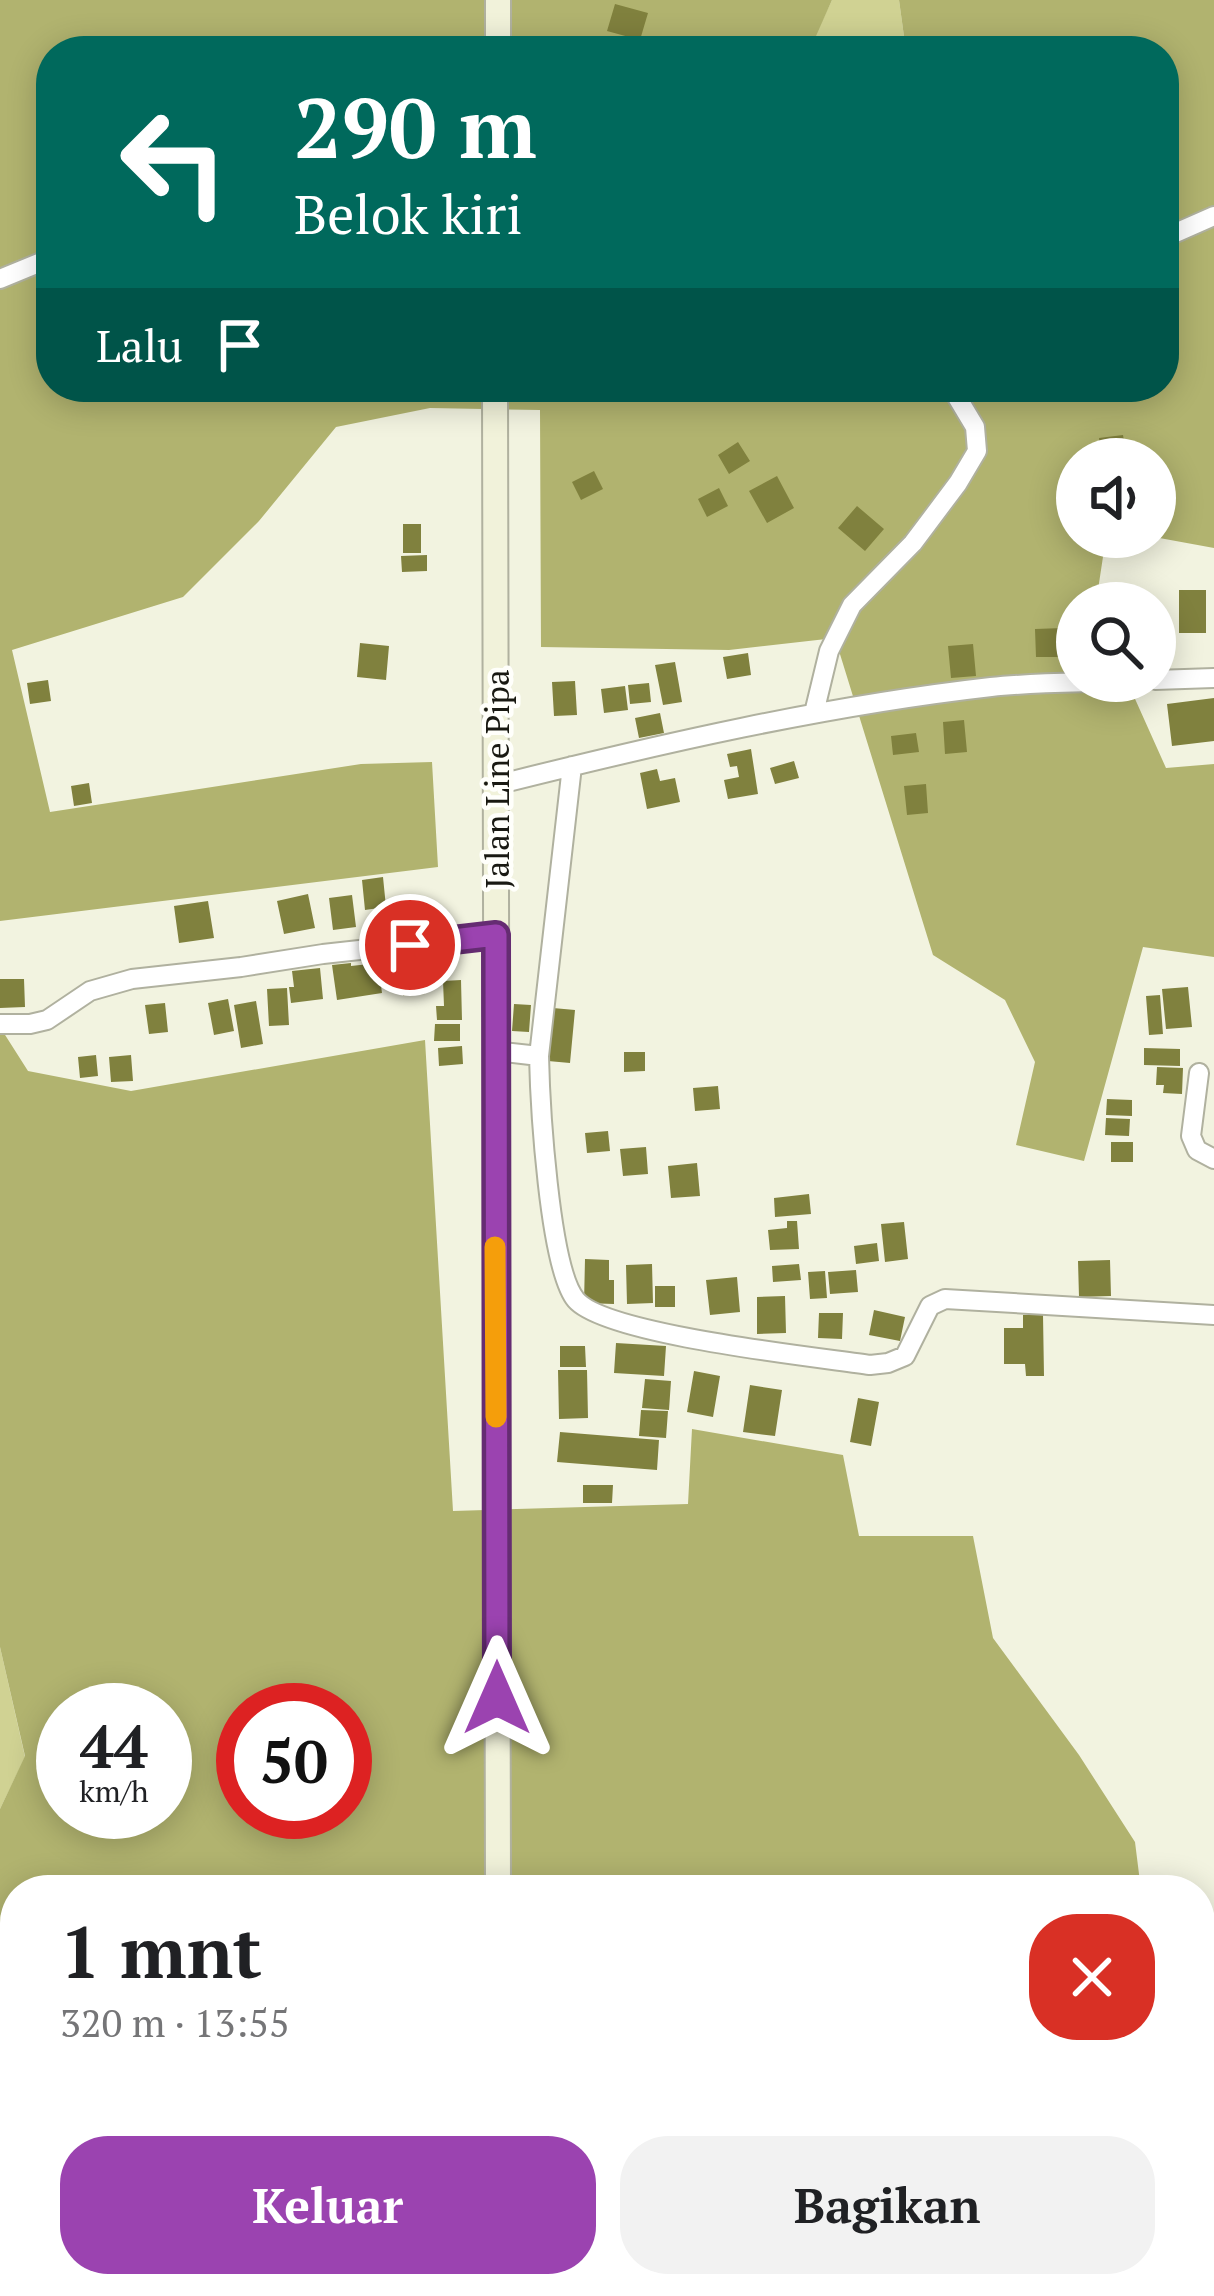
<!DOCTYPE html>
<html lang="id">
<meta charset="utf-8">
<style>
body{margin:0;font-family:"PT Serif",serif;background:#f2f2f2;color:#202124;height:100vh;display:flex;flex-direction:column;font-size:45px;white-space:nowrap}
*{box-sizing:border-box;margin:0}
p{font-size:39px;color:#757577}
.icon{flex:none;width:66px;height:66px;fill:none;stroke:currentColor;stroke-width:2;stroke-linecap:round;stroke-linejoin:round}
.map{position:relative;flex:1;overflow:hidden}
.details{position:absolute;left:0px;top:1875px;width:1215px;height:423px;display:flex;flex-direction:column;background:#fff;border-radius:48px 48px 0 0;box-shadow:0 6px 30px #0003}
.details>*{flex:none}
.guide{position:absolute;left:36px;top:36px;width:1143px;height:366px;border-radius:48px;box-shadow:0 6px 30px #0003;background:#00695c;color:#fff;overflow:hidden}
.tools{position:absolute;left:1056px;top:438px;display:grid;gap:24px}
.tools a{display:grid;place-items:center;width:120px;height:120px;border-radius:50%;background:#fff;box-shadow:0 6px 30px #0003;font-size:60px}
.speed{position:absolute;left:36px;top:1683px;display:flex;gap:24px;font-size:60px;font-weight:700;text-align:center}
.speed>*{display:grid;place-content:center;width:156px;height:156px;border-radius:50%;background:#fff;box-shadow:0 6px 30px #0003;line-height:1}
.speed small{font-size:30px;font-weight:400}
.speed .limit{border:18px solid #d22;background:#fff;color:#111}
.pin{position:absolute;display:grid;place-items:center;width:102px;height:102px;color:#fff;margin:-51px;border:6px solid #fff;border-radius:50%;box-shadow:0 3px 12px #0007}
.me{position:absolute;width:132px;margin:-66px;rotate:0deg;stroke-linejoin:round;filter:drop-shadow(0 0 9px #0008)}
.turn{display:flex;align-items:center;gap:42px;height:252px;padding:0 60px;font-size:54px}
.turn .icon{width:156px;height:156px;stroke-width:2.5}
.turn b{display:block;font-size:84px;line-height:102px}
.then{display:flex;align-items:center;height:114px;padding:0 60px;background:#0003;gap:24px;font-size:45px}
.round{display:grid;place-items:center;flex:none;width:126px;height:126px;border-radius:48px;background:#f2f2f2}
.overview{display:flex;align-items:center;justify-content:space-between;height:204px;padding:0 60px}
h1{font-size:72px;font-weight:800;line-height:90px}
.button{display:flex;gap:24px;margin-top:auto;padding:24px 60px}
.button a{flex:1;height:138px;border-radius:48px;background:#9b43b0;color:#fff;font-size:48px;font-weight:800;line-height:138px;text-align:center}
.button a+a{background:#f2f2f2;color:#202124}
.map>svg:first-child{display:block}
.green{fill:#d0d293}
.forest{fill:#b1b36f;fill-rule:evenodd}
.building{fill:#80813e}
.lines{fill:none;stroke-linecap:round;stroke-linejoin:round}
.minor-casing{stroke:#b0b19f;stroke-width:22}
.secondary-casing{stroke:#b0b19f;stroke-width:28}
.minor{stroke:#fff;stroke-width:18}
.secondary{stroke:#f1f2da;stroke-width:24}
.route-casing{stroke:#652c72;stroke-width:30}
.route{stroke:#9b43b0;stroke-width:21}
.slow{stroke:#f59e0b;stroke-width:21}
.labels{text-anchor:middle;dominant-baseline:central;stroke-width:9;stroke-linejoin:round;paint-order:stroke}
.street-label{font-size:33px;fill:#191912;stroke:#fffffb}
</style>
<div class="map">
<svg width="1214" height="2296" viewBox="0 0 1214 2296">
<rect width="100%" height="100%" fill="#f2f3e0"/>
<path class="green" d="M 832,0 L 899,0 L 906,51 L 833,51 L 815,36 Z
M 0,1647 L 25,1757 L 0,1809 Z
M 0,1915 L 15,1936 L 15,2234 L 0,2241 Z
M 196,2283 L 523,2283 L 522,2296 L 199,2296 Z"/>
<path class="forest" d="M 0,0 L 832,0 L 816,36 L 833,51 L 51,51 L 51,387 L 1164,387 L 1164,51 L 906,51 L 899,0 L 1214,0 L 1214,548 L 1154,537 L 1155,459 L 1077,459 L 1077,537 L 1106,537 L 1096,603 L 1077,603 L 1077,681 L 1127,681 L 1166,768 L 1214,764 L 1214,957 L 1143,947 L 1084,1161 L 1016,1145 L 1035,1062 L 1005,1000 L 933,955 L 835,638 L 729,650 L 541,647 L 540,410 L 430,408 L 336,427 L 259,521 L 183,597 L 12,650 L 50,812 L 361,764 L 432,762 L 438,867 L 0,921 Z
M 0,1027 L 28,1071 L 131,1091 L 425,1040 L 453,1511 L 688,1504 L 692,1429 L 843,1455 L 859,1536 L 973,1536 L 993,1638 L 1079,1755 L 1135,1842 L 1141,1890 L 15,1890 L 15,1936 L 0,1915 L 0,1809 L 25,1756 L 0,1647 ZM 63,1710 L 165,1710 L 165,1812 L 63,1812 ZM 243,1710 L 345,1710 L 345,1812 L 243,1812 Z
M 1200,2096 L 1214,2106 L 1214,2296 L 522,2296 L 523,2283 L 1200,2283 Z
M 15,2234 L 15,2283 L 196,2283 L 199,2296 L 0,2296 L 0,2241 Z"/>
<path class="building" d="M 615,4 L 648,13 L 640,40 L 607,31 Z
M 1123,435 L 1127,459 L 1101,459 L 1099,438 Z
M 738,442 L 750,461 L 729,474 L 718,455 Z
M 594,471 L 603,489 L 581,500 L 572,482 Z
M 777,476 L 794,508 L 767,523 L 749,491 Z
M 719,488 L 728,506 L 707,517 L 698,499 Z
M 857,506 L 884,529 L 865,551 L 838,528 Z
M 403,524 L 421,524 L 421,553 L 403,553 Z
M 427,555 L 427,571 L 402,572 L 401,556 Z
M 1179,590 L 1206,590 L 1206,633 L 1179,633 Z
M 1063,628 L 1063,657 L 1036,657 L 1035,629 Z
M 360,643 L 389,646 L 386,680 L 357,677 Z
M 973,644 L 976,676 L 951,678 L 948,646 Z
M 748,653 L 751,675 L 727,679 L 723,657 Z
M 675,662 L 682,702 L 663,705 L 655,665 Z
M 48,680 L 51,701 L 30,704 L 27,683 Z
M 575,681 L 577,715 L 554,716 L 552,682 Z
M 649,683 L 651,702 L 630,704 L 628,685 Z
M 625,686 L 628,710 L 604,713 L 601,689 Z
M 1214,698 L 1214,741 L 1172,746 L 1167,704 Z
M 660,713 L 664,733 L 639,738 L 635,718 Z
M 964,720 L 967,752 L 945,754 L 943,722 Z
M 916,733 L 919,752 L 893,755 L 891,736 Z
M 751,749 L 758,794 L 728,799 L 724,780 L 739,777 L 737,766 L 730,767 L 727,754 Z
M 794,761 L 799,778 L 775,784 L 770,768 Z
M 657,769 L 660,781 L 675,778 L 680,802 L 647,809 L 640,773 Z
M 89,783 L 92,803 L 74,806 L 71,786 Z
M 926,784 L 928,813 L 907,815 L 904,786 Z
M 383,877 L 386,907 L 365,910 L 362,880 Z
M 308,894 L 315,928 L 284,934 L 277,901 Z
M 352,895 L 356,927 L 333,930 L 329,898 Z
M 208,901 L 214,938 L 179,943 L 174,906 Z
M 422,960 L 425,994 L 403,996 L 403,989 L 393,990 L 392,976 L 401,975 L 400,961 Z
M 351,963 L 351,966 L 378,963 L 382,993 L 337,1000 L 332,965 Z
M 320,968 L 323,999 L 291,1003 L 289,987 L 294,987 L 292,971 Z
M 0,979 L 24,979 L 25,1007 L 0,1008 Z
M 461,980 L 462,1020 L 437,1020 L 436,1006 L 444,1006 L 443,981 Z
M 1188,987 L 1192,1027 L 1166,1029 L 1162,989 Z
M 287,988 L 289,1025 L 269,1026 L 267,989 Z
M 1160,995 L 1163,1034 L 1149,1035 L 1146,996 Z
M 228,999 L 234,1031 L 214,1035 L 208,1003 Z
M 256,1001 L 263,1044 L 241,1048 L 234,1005 Z
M 165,1003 L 168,1032 L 149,1034 L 145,1005 Z
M 514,1004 L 531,1005 L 529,1032 L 512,1031 Z
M 553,1008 L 575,1010 L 570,1063 L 548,1061 Z
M 435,1024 L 460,1024 L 460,1041 L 434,1041 Z
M 462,1046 L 463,1064 L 439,1066 L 438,1048 Z
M 1144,1048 L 1180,1049 L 1180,1066 L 1144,1065 Z
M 624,1052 L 645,1052 L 645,1071 L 624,1072 Z
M 96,1055 L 98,1076 L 80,1078 L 78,1057 Z
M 131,1055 L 133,1081 L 111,1082 L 109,1057 Z
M 1157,1067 L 1183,1068 L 1182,1094 L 1163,1093 L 1164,1085 L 1156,1085 Z
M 718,1086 L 720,1109 L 695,1111 L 693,1088 Z
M 1107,1099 L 1132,1100 L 1132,1116 L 1106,1115 Z
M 1106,1118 L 1130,1119 L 1129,1136 L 1105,1135 Z
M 608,1131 L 610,1151 L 587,1153 L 585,1133 Z
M 1111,1142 L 1133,1142 L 1133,1162 L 1111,1162 Z
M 646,1147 L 648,1174 L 623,1176 L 620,1149 Z
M 697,1163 L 700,1196 L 671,1198 L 668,1166 Z
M 809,1194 L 811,1214 L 775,1217 L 774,1198 Z
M 787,1221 L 797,1221 L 799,1249 L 770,1250 L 768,1230 L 787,1228 Z
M 904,1222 L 908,1259 L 885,1262 L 881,1224 Z
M 877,1243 L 879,1261 L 856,1264 L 854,1246 Z
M 585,1259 L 609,1260 L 609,1280 L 614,1280 L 614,1304 L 584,1303 Z
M 1110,1260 L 1111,1296 L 1079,1297 L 1078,1261 Z
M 652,1264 L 653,1303 L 627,1304 L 626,1265 Z
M 799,1264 L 801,1280 L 773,1282 L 772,1266 Z
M 856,1270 L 858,1292 L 830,1294 L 828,1272 Z
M 825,1271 L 827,1298 L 810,1299 L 808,1272 Z
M 737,1277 L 740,1312 L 710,1315 L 706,1280 Z
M 655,1286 L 675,1286 L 675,1307 L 655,1307 Z
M 785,1296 L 786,1333 L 757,1334 L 757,1297 Z
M 874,1310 L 905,1317 L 900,1341 L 869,1335 Z
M 819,1313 L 843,1313 L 842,1339 L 818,1338 Z
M 1023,1315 L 1043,1315 L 1044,1376 L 1026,1376 L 1025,1364 L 1004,1364 L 1004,1328 L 1023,1328 Z
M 616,1343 L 666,1346 L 664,1376 L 614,1373 Z
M 560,1346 L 585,1346 L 586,1367 L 560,1367 Z
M 558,1370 L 587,1370 L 588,1418 L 559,1419 Z
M 694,1371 L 720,1376 L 713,1417 L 687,1412 Z
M 645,1379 L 671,1381 L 669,1410 L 642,1408 Z
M 750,1385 L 782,1390 L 775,1436 L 743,1432 Z
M 858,1398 L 879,1402 L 871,1446 L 850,1442 Z
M 641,1410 L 668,1411 L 666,1438 L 639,1436 Z
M 560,1432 L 659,1440 L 657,1470 L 557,1462 Z
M 583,1485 L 613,1485 L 612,1503 L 583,1503 Z"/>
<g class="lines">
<g class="minor-casing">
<path id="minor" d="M 1164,238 L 1214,216
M 0,279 L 51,258
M 1155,680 L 1214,678
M 814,713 L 829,651 L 852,605 L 913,543 L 958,483 L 977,451 L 975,427 L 951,387
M 496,785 C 659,744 824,706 991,687 C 1036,682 1082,683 1128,681
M 0,1024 L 30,1024 L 47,1020 L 90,991 L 132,979 L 241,967 L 323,954 L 496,935
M 495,1051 L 539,1056 C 540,1102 549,1268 576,1300 C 606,1335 816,1357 870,1365 L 888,1363 L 905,1356 L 930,1306 L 945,1299 L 1214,1315
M 539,1056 L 572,766
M 1199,1073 L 1191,1136 L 1197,1150 L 1214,1159"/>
</g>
<g class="secondary-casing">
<path id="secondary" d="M 498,51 L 498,0
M 495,387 L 498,1890
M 495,2296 L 495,2283"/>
</g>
<use href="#minor" class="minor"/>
<use href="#secondary" class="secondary"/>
</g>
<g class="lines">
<g class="route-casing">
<path id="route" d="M 410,945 L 496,935 L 497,1698"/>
</g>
<use href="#route" class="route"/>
<path class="slow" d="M 495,1247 L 496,1417"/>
</g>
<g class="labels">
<g class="street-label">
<text transform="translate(496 779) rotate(-90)">Jalan Line Pipa</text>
</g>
</g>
</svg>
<div class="tools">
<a><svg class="icon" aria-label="sound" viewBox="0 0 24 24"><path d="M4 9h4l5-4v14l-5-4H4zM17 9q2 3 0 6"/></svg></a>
<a><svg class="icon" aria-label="search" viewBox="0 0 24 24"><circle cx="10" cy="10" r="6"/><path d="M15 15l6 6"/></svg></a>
</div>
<div class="speed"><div>44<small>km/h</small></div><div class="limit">50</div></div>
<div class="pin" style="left:410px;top:945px;background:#d93025"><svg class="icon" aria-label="arrive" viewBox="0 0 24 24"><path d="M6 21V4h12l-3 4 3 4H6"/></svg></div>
<svg class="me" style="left:497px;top:1698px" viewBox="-20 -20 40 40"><path d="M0-17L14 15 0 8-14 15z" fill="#9b43b0" stroke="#fff" stroke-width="4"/></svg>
<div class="guide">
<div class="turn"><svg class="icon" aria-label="left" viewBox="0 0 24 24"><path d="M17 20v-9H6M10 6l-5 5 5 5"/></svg><div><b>290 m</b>Belok kiri</div></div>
<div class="then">Lalu<svg class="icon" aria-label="arrive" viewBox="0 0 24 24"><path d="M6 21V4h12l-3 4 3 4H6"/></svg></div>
</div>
<section class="details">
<div class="overview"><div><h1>1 mnt</h1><p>320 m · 13:55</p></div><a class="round" style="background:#d93025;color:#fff"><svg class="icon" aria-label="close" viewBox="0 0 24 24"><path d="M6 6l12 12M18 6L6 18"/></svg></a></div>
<div class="button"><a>Keluar</a><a>Bagikan</a></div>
</section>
</div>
